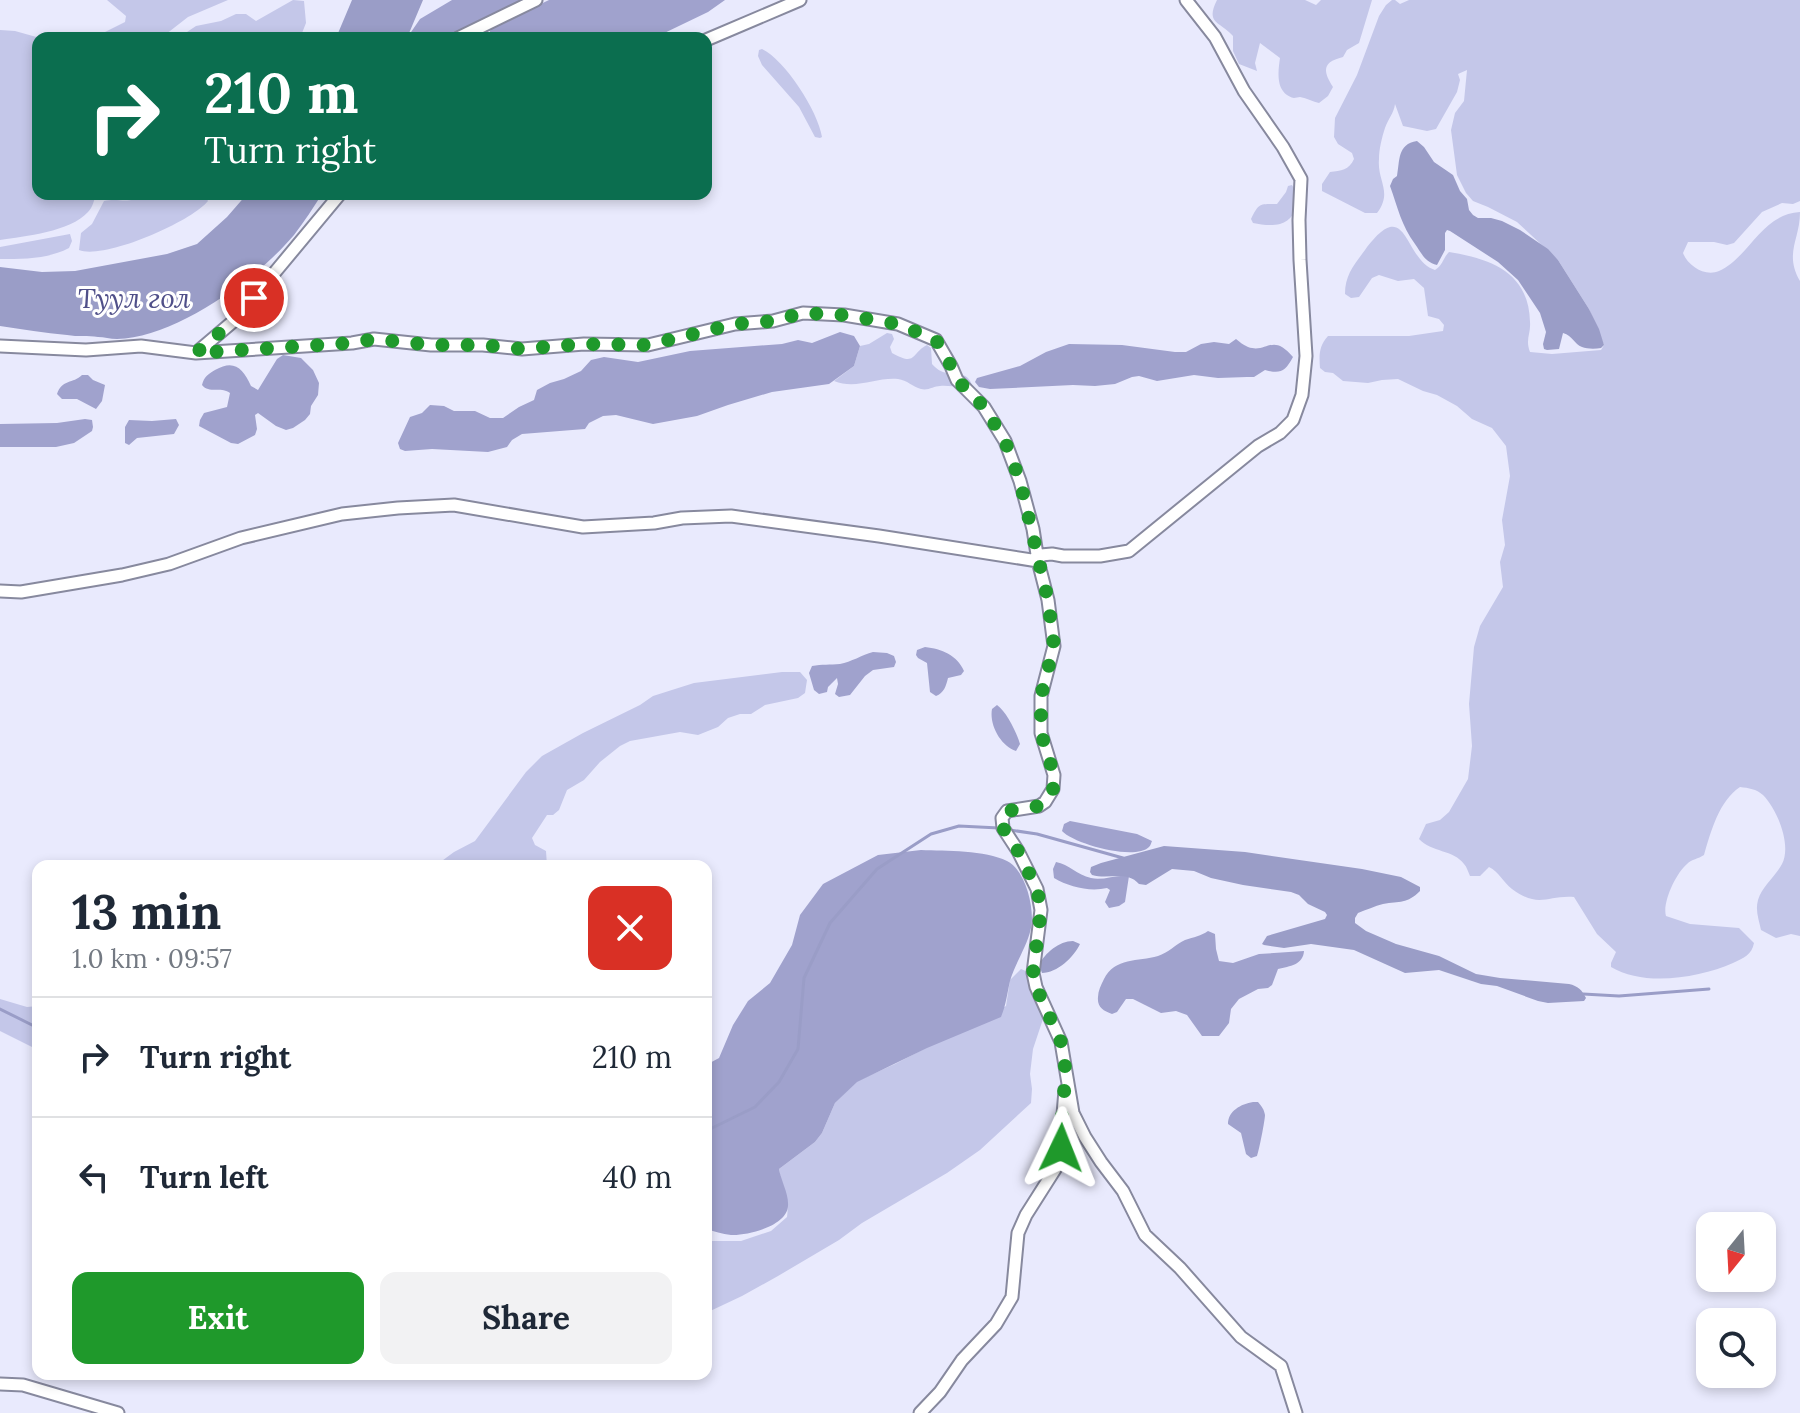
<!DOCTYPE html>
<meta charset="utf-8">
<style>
body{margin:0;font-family:Lora,serif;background:#f2f2f3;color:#1f2937;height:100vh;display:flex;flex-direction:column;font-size:30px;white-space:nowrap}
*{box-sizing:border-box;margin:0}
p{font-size:26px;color:#747a83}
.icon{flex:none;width:44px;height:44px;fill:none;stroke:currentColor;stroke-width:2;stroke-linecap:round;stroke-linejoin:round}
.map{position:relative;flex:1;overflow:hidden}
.details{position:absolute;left:32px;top:860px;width:680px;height:520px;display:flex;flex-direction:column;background:#fff;border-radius:16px;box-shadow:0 4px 12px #0003}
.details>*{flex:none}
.top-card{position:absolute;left:32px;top:32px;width:680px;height:168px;border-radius:16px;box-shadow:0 4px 12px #0003;background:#0b6e4f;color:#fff;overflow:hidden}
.needle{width:52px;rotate:198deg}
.fabs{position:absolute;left:1696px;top:1212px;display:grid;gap:16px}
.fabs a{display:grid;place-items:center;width:80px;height:80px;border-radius:16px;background:#fff;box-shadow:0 4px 12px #0003;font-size:40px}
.pin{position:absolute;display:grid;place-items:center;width:68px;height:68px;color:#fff;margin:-34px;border:4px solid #fff;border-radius:50%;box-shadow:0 2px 8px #0007}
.me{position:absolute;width:88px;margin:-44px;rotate:2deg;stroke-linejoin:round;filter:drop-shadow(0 0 6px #0008)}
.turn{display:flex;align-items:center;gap:28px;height:168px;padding:0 40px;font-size:36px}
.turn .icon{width:104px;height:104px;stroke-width:2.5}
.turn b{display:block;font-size:56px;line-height:68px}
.round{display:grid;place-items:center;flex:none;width:84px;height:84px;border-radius:16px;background:#f2f2f3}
.headline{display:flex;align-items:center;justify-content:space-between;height:136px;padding:0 40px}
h1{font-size:48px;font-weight:700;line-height:60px}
.action{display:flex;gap:16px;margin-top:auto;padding:16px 40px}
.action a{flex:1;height:92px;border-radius:16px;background:#1f992b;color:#fff;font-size:32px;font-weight:700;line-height:92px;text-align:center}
.action a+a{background:#f2f2f3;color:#1f2937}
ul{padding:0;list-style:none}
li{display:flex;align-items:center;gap:24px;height:120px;padding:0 40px;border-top:2px solid #e0e1e3}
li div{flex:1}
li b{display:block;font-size:30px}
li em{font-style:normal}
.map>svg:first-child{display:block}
.green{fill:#c4c7e9}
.forest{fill:#a0a2cd}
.water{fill:#9a9dc7}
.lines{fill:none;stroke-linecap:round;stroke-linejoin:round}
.stream{stroke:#9a9dc7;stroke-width:3}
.minor-casing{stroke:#87899e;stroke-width:15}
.minor{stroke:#fff;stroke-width:11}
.route{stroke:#1f992b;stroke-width:14;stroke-dasharray:0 25.2}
.labels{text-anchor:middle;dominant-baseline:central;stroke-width:6;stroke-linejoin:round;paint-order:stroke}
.water-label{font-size:28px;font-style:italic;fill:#505089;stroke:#fff}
</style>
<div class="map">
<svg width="1800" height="1413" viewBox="0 0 1800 1413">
<rect width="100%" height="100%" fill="#e9eafd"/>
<path class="green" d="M 107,0 L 228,0 L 188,17 L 161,38 L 93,38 L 125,22 L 126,16 Z
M 293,0 L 304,1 L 306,23 L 300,38 L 178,38 L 196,26 L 221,21 L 236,14 L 246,14 L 256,21 Z
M 1217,0 L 1305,0 L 1316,5 L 1321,0 L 1372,0 L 1359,43 L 1347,50 L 1343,57 C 1323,62 1322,70 1333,87 L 1328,96 L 1319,103 C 1313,102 1307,98 1300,97 C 1298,97 1296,98 1294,98 C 1275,93 1278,72 1280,58 L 1260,43 L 1255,63 L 1257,71 L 1239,64 L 1233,51 L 1233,36 C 1220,21 1205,24 1217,0 Z
M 1392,0 L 1395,0 L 1400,4 L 1409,0 L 1800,0 L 1800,201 L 1793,204 L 1782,203 L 1762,212 L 1734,243 L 1727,245 L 1714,242 L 1688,242 L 1683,253 C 1688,266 1705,277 1719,271 C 1749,258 1761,214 1800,212 C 1800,240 1784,253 1800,281 L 1800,936 L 1791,934 L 1776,938 L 1761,930 C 1759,920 1755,911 1758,900 C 1762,886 1775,877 1782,864 C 1792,845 1777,809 1763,795 C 1756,789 1749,788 1740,787 C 1719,801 1711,831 1704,855 C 1698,859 1692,859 1687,864 C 1676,873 1662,903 1666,916 L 1690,924 L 1739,928 L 1754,943 C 1752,955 1743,958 1733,963 C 1699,978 1644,987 1611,967 L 1611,963 L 1616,952 L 1597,934 L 1574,897 C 1547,895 1539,909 1512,889 C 1503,882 1499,872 1489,867 L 1480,876 L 1470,876 C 1468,872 1467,867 1464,864 C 1454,850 1431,852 1419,839 L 1426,824 L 1440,820 L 1449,812 L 1468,779 L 1472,746 L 1469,704 L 1474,647 L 1480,626 L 1503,587 L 1500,562 L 1505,545 L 1502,520 L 1510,476 L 1506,446 L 1492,428 L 1472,419 L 1457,406 L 1437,395 L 1423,391 L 1398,379 L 1382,380 L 1368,383 L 1343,381 L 1333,373 L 1325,372 L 1320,368 C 1319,355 1319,346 1328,336 L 1409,336 L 1443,331 L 1444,325 L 1439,319 L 1428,316 L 1424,288 L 1414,279 L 1398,281 L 1379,275 L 1372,278 L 1359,297 L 1351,298 L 1345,294 C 1345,275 1354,265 1365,250 C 1408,192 1403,260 1435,270 C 1443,265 1443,258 1449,252 C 1492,259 1529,273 1530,322 C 1531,334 1525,339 1530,352 L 1552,354 L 1601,350 L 1604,345 L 1589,309 L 1558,260 L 1517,222 L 1488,207 L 1473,201 L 1466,193 L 1457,175 L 1451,130 L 1455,113 L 1464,101 L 1467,70 L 1458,74 L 1460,80 L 1457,92 L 1436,129 L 1427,131 L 1403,126 L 1395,104 C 1394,113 1388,119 1385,128 C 1382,137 1379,149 1379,159 C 1377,181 1393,192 1377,213 L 1365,213 L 1322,191 L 1322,184 L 1330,172 C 1341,171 1349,170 1354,159 L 1352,153 L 1338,144 L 1334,137 L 1335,118 L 1357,75 L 1379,16 L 1386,5 Z
M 0,30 L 15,31 L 40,38 L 38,38 L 38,194 L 96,194 C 94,200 93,207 88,212 C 70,232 25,236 0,240 Z
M 762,49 C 785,60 818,111 822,137 L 820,138 L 815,137 L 799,107 L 762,65 L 758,56 L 759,50 Z
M 1292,185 C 1301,198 1297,220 1280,224 C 1272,226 1262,225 1253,223 L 1251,219 C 1259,203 1259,204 1277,204 L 1286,192 L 1288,186 Z
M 144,194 L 204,194 L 208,201 C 191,222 104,260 79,250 L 81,233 L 92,224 L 104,201 C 121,197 126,206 144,194 Z
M 70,234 L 72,241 L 69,248 C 48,259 24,259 0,259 L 0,247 Z
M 887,333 L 892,334 L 894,339 L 890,347 L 892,353 C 917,367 911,353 927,345 L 931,348 L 932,364 C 936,368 938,370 943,372 C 956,377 967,370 972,385 C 961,389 951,385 940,386 C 934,386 928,391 921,389 C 913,387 907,380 898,379 C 876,377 856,390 834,381 L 854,366 L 860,346 L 869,344 Z
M 782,672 L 800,672 L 807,680 L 805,693 L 798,698 L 765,705 L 751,714 L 740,714 L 728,718 L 718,727 L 698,735 L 680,732 L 630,741 L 620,746 L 600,762 L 584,780 L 567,790 L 559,810 L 553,815 L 547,815 L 532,838 L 535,845 L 546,851 L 547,866 L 435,866 L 454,852 L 475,841 L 526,772 L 542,756 L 583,733 L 640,705 L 653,696 L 694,683 Z
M 1021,969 L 1028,972 L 1044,1016 L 1033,1049 L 1030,1074 L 1032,1089 L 1031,1103 L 980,1150 L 947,1173 L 862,1223 L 839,1240 L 778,1276 L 742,1296 L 706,1313 L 706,1241 L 741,1241 L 771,1231 L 787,1217 C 790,1197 782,1188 779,1169 L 815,1142 L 822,1133 L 835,1103 L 857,1081 L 895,1064 L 1006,1006 L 1010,980 Z
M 0,999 L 27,1007 L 38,1006 L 38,1050 L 0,1031 Z"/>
<path class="forest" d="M 452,0 L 525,0 L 446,37 L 407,38 L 420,19 Z
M 549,0 L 725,0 L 708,12 L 654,38 L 488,38 L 491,28 Z
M 840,332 L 854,336 L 860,346 L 854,366 L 829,384 L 772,392 L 728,405 L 697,416 L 653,424 L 616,415 L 603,416 L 589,423 L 585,429 L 522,434 L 512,440 L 507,447 L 488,452 L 432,449 L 405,451 L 400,449 L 398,443 L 410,417 L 422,413 L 430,405 L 444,406 L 454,411 L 475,411 L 490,418 L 503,418 L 519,407 L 534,400 L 537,390 L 550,383 L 564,379 L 581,371 L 591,360 L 604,357 L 638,362 L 690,351 L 782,344 L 798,340 L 812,343 Z
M 1236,339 C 1240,342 1243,345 1248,347 C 1267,354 1272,332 1293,357 C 1285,372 1280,374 1265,370 L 1254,377 L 1247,377 L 1218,378 L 1194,375 L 1157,381 L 1139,376 L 1132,377 L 1115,384 L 1095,386 L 1073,385 L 990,389 L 979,387 L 975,382 L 977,378 L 1020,366 L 1046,352 L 1069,344 L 1122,345 L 1175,352 L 1186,352 L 1201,344 L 1214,342 L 1229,344 Z
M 283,355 L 301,358 L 313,370 L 319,383 L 318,395 L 311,406 L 310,414 L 305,420 L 293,428 L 286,430 L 276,426 L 258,413 L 255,415 L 257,429 L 255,435 L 238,444 L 231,443 L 199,426 L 200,420 L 204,413 L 227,407 L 230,393 C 221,386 209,394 202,385 C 204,377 208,374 215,370 C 234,359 243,368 251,386 L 258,390 L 277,359 Z
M 82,375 L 88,375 L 93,380 L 105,385 L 102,401 L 96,409 L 77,399 L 62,399 L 57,394 C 62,379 73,384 82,375 Z
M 85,419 L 92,420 L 93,427 L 92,431 L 74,443 L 56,447 L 0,447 L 0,424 L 57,423 Z
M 176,419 L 179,425 L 174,434 L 137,438 L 129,445 L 125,443 L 125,427 L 129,420 L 152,421 Z
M 925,647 C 942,649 957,655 964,671 L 961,675 L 948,678 C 946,686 944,693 936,696 L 930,692 L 927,663 L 918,658 L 916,655 L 917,650 Z
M 873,652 L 887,653 L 894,656 L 896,662 L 894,667 L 873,670 L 865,676 L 850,695 L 839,697 L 835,694 L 838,684 L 837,678 L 828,687 L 827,692 L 819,694 L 814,690 L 809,673 L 812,666 C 822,664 830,665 840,664 C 851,662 862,655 873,652 Z
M 997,705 C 1006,711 1017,733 1020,744 L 1016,751 C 1001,746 989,725 992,709 Z
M 1070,821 L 1137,834 L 1152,841 C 1151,843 1151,845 1149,847 C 1135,861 1074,844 1062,831 L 1064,824 Z
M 921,850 C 946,851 985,850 1007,861 C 1026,870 1035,910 1031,928 C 1027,947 1015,963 1010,981 C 1007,994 1006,1005 1001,1017 L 927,1048 L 857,1082 L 835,1103 L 822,1133 L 815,1142 L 779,1169 C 781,1181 789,1194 788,1206 C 787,1226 747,1236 731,1235 C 722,1234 714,1231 706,1229 L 706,1065 L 719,1058 L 733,1025 L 748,1001 L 770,983 L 792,945 L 800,915 L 823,884 L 878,855 Z
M 1056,862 C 1069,864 1077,875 1091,878 C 1103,881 1116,874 1129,876 L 1125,902 L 1119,906 L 1109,908 L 1105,902 L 1110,890 L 1107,888 C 1090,892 1069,887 1054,878 L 1053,869 Z
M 1208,931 L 1215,934 L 1216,949 L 1219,961 L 1233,963 L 1259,954 L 1304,951 C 1303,965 1290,966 1278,969 L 1272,985 L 1268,988 L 1258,989 L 1239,999 L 1231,1009 L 1229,1023 L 1219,1036 L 1202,1036 L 1187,1015 L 1176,1011 L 1161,1013 L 1133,999 L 1126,999 L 1117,1012 L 1112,1014 C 1103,1011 1097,1007 1098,997 C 1098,991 1101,985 1104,979 C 1115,957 1138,962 1158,956 C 1168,953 1176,944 1185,940 C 1194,937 1201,936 1208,931 Z
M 1253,1102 L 1258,1102 C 1262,1107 1264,1109 1265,1115 C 1265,1120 1259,1151 1257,1156 L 1251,1158 L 1246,1154 L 1241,1133 L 1228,1124 C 1228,1111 1241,1104 1253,1102 Z"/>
<path class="water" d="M 352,0 L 423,0 L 407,38 L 336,38 Z
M 1417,141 L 1424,147 L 1434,162 L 1453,175 L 1460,191 L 1467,199 L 1469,210 L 1473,215 L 1478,218 L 1491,218 L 1502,221 L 1520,230 L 1548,249 L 1558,260 L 1589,309 L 1599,329 L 1604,345 L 1601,348 C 1595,349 1587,349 1582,347 C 1574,344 1573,336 1563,333 L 1559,349 L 1547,350 L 1544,349 L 1543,344 L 1546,332 L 1540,313 L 1518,280 L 1498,262 L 1450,231 L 1447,230 L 1445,233 L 1445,250 L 1437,265 C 1425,262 1422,254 1415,244 C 1401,225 1398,208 1390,186 L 1393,179 L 1397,176 C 1400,161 1397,144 1417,141 Z
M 247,194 L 322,194 C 313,208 304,222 294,235 C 257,279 175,338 117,339 C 110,339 104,337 98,337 C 88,335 78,337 67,335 C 45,333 22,329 0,326 L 0,267 L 42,272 L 75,271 L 167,254 L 197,244 L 227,217 Z
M 1164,846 L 1245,852 L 1362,869 L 1401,877 L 1420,887 L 1420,891 C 1407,904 1400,901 1383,904 C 1375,906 1366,910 1358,913 L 1355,918 L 1355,923 L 1366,931 L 1396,944 L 1439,956 L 1476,974 L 1500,978 L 1569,984 C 1578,986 1582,990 1586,998 L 1584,1001 L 1548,1003 L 1538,1001 L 1497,986 L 1481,984 L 1439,970 L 1405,973 L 1354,950 L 1311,944 L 1284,948 L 1264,945 L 1262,944 L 1267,936 L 1325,919 L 1327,915 L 1325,912 L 1308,904 L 1299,895 L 1291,892 L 1243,885 L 1211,878 L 1194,871 L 1172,869 L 1146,885 L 1139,884 C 1126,870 1109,880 1092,875 L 1090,872 L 1091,867 L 1101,863 Z
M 1073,941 L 1080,944 C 1074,957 1057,973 1042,973 L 1039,965 C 1045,953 1059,941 1073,941 Z"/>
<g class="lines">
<path class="stream" d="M 1010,830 L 1037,834 L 1123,858
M 1583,994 L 1619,996 L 1709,989
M 0,1009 L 38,1028
M 706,1131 L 755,1107 L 779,1082 L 798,1049 L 804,978 L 830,923 L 877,869 L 931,834 L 959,826 L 999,828"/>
<g class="minor-casing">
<path id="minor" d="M 1186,0 L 1215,37 L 1244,91 L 1283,147 L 1301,179 L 1299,220 L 1300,260 L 1306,356 L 1302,395 L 1293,420 L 1280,433 L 1258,446 L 1129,551 L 1100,556 L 1063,556 L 1052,554 L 1041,555 L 1038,561 L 1048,600 L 1054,646 L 1041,696 L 1041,733 L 1054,775 L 1053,789 L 1045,802 L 1039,806 L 1007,811 L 1002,818 L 1003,828 L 1018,851 L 1037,889 L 1041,910 L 1033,973 L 1036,987 L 1061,1042 L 1073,1113 L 1085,1137 L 1101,1162 L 1123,1191 L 1145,1235 L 1180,1268 L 1241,1337 L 1281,1366 L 1296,1413
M 458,38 L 536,0
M 706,40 L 800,0
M 0,346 L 86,350 L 141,346 L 196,353 L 236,319 L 340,194
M 0,591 L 21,592 L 122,575 L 169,564 L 241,538 L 342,514 L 398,508 L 454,505 L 583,527 L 654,523 L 682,518 L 731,516 L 879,536 L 1038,561 L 1033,529 L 1020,481 L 1005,441 L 984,407 L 957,380 L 951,366 L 936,340 L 898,324 L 844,315 L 803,313 L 773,321 L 735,324 L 648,345 L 584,344 L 522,349 L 483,345 L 431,345 L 374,339 L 352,343 L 196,353
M 0,1384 L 23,1385 L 118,1413
M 920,1413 L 940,1392 L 962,1360 L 996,1324 L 1012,1297 L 1018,1233 L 1026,1215 L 1059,1163 L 1065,1090"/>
</g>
<use href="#minor" class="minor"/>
</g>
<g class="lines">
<path class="route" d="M 254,298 L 236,319 L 196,353 L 352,343 L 374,339 L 431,345 L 483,345 L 522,349 L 584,344 L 648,345 L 735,324 L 773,321 L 803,313 L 844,315 L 898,324 L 936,340 L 951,366 L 957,380 L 984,407 L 1005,441 L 1020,481 L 1048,600 L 1054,646 L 1041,696 L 1041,733 L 1054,775 L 1053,789 L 1045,802 L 1039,806 L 1007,811 L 1002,818 L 1003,828 L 1018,851 L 1037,889 L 1041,910 L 1033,973 L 1036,987 L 1061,1042 L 1066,1073 L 1062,1112 L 1061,1148"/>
</g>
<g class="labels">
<g class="water-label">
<text x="134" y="298">Туул гол</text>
</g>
</g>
</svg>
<div class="fabs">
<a><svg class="needle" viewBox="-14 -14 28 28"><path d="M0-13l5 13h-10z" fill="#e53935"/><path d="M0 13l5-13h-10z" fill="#747a83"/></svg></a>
<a><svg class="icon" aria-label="search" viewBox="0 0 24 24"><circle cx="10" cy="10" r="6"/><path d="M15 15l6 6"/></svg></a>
</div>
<div class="pin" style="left:254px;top:298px;background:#d93025"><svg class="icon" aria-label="arrive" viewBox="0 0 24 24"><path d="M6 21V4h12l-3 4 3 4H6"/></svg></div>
<svg class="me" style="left:1061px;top:1148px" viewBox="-20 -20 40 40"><path d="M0-17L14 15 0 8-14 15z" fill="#1f992b" stroke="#fff" stroke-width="4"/></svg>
<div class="top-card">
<div class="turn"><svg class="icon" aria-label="right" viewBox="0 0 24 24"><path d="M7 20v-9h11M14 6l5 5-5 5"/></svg><div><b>210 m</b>Turn right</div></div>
</div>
<section class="details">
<div class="headline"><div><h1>13 min</h1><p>1.0 km · 09:57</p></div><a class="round" style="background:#d93025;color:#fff"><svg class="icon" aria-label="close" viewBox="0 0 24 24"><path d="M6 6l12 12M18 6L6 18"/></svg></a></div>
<ul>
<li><svg class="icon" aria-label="right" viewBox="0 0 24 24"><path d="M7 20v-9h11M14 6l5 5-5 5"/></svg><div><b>Turn right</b></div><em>210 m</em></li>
<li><svg class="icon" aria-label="left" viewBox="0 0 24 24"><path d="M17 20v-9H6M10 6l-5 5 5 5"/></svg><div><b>Turn left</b></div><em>40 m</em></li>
</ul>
<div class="action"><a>Exit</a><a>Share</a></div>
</section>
</div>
